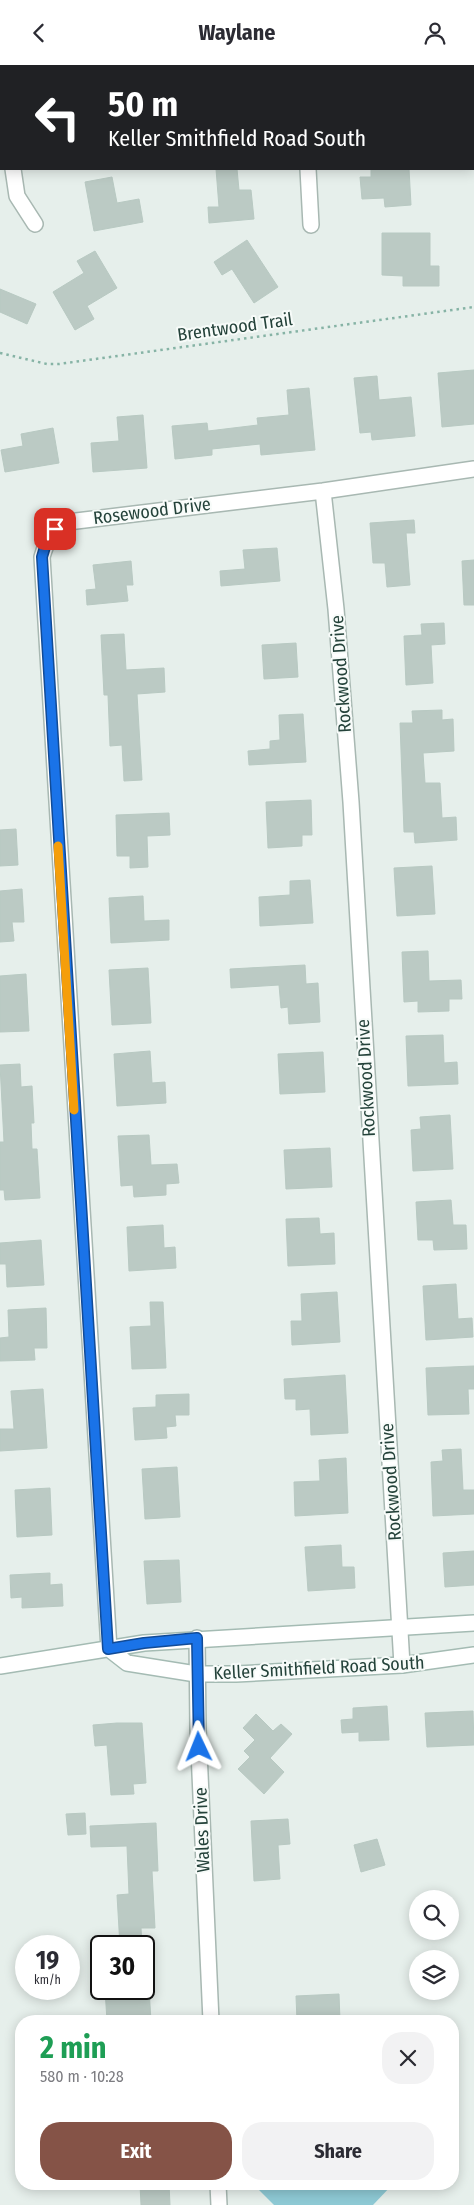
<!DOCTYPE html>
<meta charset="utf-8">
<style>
body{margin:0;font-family:"Fira Sans Condensed",sans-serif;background:#f2f2f3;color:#2b2b33;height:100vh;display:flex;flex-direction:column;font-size:19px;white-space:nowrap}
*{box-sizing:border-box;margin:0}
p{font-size:16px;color:#7c7c81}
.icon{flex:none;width:28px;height:28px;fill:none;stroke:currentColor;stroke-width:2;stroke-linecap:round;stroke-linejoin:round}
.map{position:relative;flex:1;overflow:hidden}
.sheet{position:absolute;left:15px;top:1950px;width:444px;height:175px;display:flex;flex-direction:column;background:#fff;border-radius:20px;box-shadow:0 2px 12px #0003}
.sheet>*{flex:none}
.hud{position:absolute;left:0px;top:0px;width:475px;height:105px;box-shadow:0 2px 12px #0003;background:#202124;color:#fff;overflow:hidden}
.buttons{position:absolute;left:409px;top:1825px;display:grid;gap:10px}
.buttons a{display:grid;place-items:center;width:50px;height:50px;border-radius:50%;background:#fff;box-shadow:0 2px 12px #0003;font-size:25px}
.speed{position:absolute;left:15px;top:1870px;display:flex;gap:10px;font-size:25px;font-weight:700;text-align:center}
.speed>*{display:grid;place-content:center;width:65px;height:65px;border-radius:50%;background:#fff;box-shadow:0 2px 12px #0003;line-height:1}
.speed small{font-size:12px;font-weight:400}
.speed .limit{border:2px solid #111;border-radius:8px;background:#fff;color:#111}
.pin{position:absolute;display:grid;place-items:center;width:42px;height:42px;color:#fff;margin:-21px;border-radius:10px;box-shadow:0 2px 8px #0006}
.me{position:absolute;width:55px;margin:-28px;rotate:358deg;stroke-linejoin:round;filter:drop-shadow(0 0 4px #0008)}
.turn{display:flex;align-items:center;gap:18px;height:105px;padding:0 25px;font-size:22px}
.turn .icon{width:65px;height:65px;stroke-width:2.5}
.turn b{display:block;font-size:35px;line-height:42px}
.round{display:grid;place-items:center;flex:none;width:52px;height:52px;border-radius:20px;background:#f2f2f3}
.headline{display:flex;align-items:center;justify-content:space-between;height:85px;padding:0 25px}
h1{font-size:30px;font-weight:700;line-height:38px;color:#1e9e55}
.action{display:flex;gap:10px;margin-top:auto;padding:10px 25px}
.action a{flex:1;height:58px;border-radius:20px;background:#855347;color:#fff;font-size:20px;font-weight:700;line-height:58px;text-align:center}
.action a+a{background:#f2f2f3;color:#2b2b33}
header{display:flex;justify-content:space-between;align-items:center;height:65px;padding:0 25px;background:#fff;font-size:22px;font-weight:700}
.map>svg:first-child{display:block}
.water{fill:#8ec9d4}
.building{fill:#bbcac4;stroke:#b8c9c2}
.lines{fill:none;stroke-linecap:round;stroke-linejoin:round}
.street-casing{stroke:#a8b8b2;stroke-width:18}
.secondary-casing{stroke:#a4bbb3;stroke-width:18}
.path{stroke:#86b3a5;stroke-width:2.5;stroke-dasharray:2.5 4;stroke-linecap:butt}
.street{stroke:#fff;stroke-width:15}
.secondary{stroke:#fff;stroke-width:15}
.route-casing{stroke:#114b97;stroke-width:12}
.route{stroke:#1a73e8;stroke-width:9}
.slow{stroke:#f59e0b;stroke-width:9}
.labels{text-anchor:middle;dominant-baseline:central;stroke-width:4;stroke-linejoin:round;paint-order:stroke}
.street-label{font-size:18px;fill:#24423a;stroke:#f7fbf9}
</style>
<header><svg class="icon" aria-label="back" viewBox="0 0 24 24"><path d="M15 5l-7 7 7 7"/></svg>Waylane<svg class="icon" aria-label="person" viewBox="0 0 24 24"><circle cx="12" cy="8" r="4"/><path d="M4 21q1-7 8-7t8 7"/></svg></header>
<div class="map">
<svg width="474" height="2140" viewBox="0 0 474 2140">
<rect width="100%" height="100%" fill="#e6efeb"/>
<path class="water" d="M 255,2119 L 393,2119 L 373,2140 L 274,2140 L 256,2122 Z"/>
<path class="building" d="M 216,104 L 237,104 L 239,125 L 251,125 L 254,154 L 209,158 L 208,142 L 219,142 Z
M 371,104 L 409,104 L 411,140 L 385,142 L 384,133 L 362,134 L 360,112 L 371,112 Z
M 112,112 L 117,138 L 139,134 L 143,157 L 94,166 L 85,117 Z
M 382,168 L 430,168 L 430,201 L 439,201 L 439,221 L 403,221 L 403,211 L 382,210 Z
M 247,175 L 278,222 L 254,238 L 232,204 L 222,210 L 214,197 Z
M 95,186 L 117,223 L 87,241 L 94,254 L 75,265 L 53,227 L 84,208 L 77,196 Z
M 0,224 L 36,239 L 27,259 L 0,247 Z
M 474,305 L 474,359 L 442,362 L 438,308 Z
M 377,311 L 379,335 L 411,332 L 415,371 L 372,375 L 371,367 L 360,368 L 354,313 Z
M 309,323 L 315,385 L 261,390 L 260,379 L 212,384 L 212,390 L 175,394 L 172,361 L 207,358 L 208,366 L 258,360 L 257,353 L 289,350 L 287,325 Z
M 143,350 L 147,403 L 93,407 L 91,378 L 119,376 L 117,352 Z
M 53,363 L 59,398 L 5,407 L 1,385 L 23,381 L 21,369 Z
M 414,455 L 415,468 L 406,468 L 410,520 L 387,522 L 385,498 L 373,498 L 370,458 Z
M 277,483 L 280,516 L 221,521 L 220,506 L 245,504 L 243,485 Z
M 474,495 L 474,540 L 464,540 L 462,496 Z
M 131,496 L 133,520 L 126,520 L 128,536 L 87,540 L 86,525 L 96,524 L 93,500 Z
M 444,558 L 445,579 L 431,580 L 433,618 L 406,620 L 404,571 L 422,570 L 421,559 Z
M 124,569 L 126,605 L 164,603 L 165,627 L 137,629 L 142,715 L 124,716 L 122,680 L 110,681 L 108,630 L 104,630 L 101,570 Z
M 296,578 L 298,612 L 264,614 L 262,580 Z
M 442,645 L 442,655 L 453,654 L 454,686 L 423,688 L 425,718 L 440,718 L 442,753 L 456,752 L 457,775 L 415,778 L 414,767 L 404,767 L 400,658 L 413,658 L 412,646 Z
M 303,649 L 306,697 L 249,700 L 248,686 L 270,684 L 270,676 L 280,675 L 279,650 Z
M 311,735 L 312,770 L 302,770 L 302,781 L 268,783 L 266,737 Z
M 169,748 L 170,770 L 147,771 L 148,802 L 130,803 L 130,791 L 117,791 L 116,750 Z
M 16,764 L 18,800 L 0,801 L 0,765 Z
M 432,801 L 435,849 L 397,851 L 394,803 Z
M 310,815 L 313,858 L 260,861 L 259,832 L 290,830 L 290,816 Z
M 22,824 L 24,857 L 12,857 L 14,876 L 0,877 L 0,826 Z
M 143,831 L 144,856 L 169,855 L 169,875 L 111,878 L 109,833 Z
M 428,886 L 429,916 L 461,915 L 462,934 L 449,934 L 449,946 L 418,947 L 418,936 L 404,937 L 402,887 Z
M 305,900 L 306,919 L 318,918 L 320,957 L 289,959 L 288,942 L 281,943 L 279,920 L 231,923 L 230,904 Z
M 148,903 L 151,958 L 112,960 L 109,905 Z
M 26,909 L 29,966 L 0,967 L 0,911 Z
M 443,970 L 444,998 L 457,997 L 458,1019 L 408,1021 L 406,971 Z
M 150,986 L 152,1018 L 165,1017 L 166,1038 L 117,1041 L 114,989 Z
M 323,987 L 325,1027 L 280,1029 L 278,989 Z
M 20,999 L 21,1022 L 32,1021 L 34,1058 L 31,1058 L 32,1084 L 37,1084 L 40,1133 L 5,1135 L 4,1125 L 0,1125 L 0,1077 L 4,1077 L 0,1000 Z
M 450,1050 L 453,1104 L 413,1106 L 411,1065 L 421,1064 L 420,1052 Z
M 149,1070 L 151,1100 L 177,1099 L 179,1118 L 166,1119 L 166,1130 L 134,1132 L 133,1120 L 121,1121 L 118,1071 Z
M 330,1083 L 332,1122 L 286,1124 L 284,1085 Z
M 451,1135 L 453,1160 L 466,1160 L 467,1184 L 434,1185 L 433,1175 L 418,1175 L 416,1137 Z
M 319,1153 L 320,1169 L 334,1168 L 335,1199 L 288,1201 L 286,1154 Z
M 163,1160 L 164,1183 L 175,1182 L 176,1203 L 129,1206 L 127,1162 Z
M 41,1175 L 44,1220 L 7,1222 L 6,1199 L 0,1199 L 0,1178 Z
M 456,1219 L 458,1254 L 472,1253 L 473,1272 L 426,1275 L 423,1221 Z
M 337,1227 L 340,1277 L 292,1280 L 291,1256 L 302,1256 L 301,1229 Z
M 150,1237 L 163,1237 L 166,1303 L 132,1304 L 130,1262 L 151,1261 Z
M 46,1243 L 47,1283 L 34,1283 L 35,1295 L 0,1296 L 0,1273 L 9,1272 L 8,1245 Z
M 474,1301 L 474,1324 L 468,1324 L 469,1349 L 428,1350 L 426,1303 Z
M 345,1310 L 348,1368 L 311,1370 L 310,1344 L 296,1345 L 296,1334 L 285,1334 L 284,1314 Z
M 43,1324 L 47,1383 L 0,1386 L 0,1364 L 14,1364 L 11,1326 Z
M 189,1329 L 189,1350 L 175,1350 L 176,1361 L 166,1362 L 167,1373 L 135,1375 L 133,1343 L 156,1342 L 156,1330 Z
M 461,1384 L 463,1425 L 474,1425 L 474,1449 L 433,1451 L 431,1397 L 443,1396 L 442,1385 Z
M 346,1393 L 348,1448 L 295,1451 L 294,1417 L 320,1416 L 319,1395 Z
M 177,1402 L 180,1452 L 145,1454 L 142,1404 Z
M 50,1423 L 52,1470 L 17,1472 L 15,1425 Z
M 341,1480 L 342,1502 L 354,1502 L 355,1523 L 308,1526 L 305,1482 Z
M 474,1486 L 474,1520 L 445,1522 L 443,1488 Z
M 179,1495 L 181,1537 L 147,1539 L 144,1496 Z
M 50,1508 L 50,1520 L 62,1519 L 63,1541 L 22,1543 L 22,1532 L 11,1533 L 10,1510 Z
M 387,1641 L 389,1675 L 359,1676 L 359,1667 L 342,1668 L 341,1655 L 353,1654 L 353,1643 Z
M 473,1646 L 474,1680 L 427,1682 L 425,1648 Z
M 256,1649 L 273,1666 L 281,1659 L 292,1669 L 270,1693 L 284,1707 L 264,1729 L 238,1704 L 250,1692 L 244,1686 L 255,1675 L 243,1663 Z
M 117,1658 L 142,1658 L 146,1718 L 133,1719 L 134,1729 L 111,1730 L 107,1680 L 95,1681 L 93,1660 Z
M 85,1748 L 86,1769 L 68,1770 L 66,1749 Z
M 288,1754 L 290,1779 L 278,1780 L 280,1814 L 254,1816 L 251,1756 Z
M 156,1758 L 158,1806 L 152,1806 L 155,1863 L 141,1863 L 142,1881 L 120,1881 L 117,1830 L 129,1829 L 127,1781 L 91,1782 L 90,1761 Z
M 377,1774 L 385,1800 L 361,1807 L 354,1780 Z
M 105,1924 L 149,1924 L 151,1956 L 107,1956 Z
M 339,1929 L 340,1956 L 297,1956 L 296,1931 Z
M 140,2119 L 169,2119 L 170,2140 L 141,2140 Z"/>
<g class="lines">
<g class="street-casing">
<path id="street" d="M 7,0 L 7,1
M 302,0 L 302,1
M 13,104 L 17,131 L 35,159
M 308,104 L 311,160
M 323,426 L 336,544 L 351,737 L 402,1600
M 197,1573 L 198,1664 L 211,1956
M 109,1584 L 42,492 C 47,475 51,466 68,457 L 323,426 L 474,404
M 218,2119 L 219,2140"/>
</g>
<g class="secondary-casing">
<path id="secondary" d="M 109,1584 L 127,1598 L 196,1609 L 236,1609 L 402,1600 L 474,1590
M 0,1601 L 144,1578 L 474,1558"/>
</g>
<path class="path" d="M 0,288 L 47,299 L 59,299 L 474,242"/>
<use href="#street" class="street"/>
<use href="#secondary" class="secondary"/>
</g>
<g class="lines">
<g class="route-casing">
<path id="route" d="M 55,464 L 47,475 L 42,492 L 108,1584 L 144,1578 L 197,1573 L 199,1682"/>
</g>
<use href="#route" class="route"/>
<path class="slow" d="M 58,781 L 74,1045"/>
</g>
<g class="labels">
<g class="street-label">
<text transform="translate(235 262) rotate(-8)">Brentwood Trail</text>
<text transform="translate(152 446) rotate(-7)">Rosewood Drive</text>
<text transform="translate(341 609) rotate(-94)">Rockwood Drive</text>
<text transform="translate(366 1013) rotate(-93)">Rockwood Drive</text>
<text transform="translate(391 1417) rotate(-94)">Rockwood Drive</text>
<text transform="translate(319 1603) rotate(-3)">Keller Smithfield Road South</text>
<text transform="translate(202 1765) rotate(-92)">Wales Drive</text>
</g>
</g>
</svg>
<div class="buttons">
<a><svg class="icon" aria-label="search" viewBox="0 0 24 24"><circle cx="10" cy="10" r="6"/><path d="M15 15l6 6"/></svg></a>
<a><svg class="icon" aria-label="layers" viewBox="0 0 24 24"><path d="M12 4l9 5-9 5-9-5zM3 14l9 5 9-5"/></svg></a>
</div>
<div class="speed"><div>19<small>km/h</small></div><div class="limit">30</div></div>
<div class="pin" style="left:55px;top:464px;background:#d93025"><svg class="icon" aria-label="arrive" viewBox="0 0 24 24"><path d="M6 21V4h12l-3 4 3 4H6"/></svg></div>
<svg class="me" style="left:199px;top:1682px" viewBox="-20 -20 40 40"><path d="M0-17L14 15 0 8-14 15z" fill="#1a73e8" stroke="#fff" stroke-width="4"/></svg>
<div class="hud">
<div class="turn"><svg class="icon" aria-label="left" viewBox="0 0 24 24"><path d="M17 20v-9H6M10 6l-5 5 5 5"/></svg><div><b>50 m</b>Keller Smithfield Road South</div></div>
</div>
<section class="sheet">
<div class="headline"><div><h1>2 min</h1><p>580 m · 10:28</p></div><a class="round"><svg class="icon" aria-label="close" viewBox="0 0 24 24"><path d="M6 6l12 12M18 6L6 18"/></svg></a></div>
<div class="action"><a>Exit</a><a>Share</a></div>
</section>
</div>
